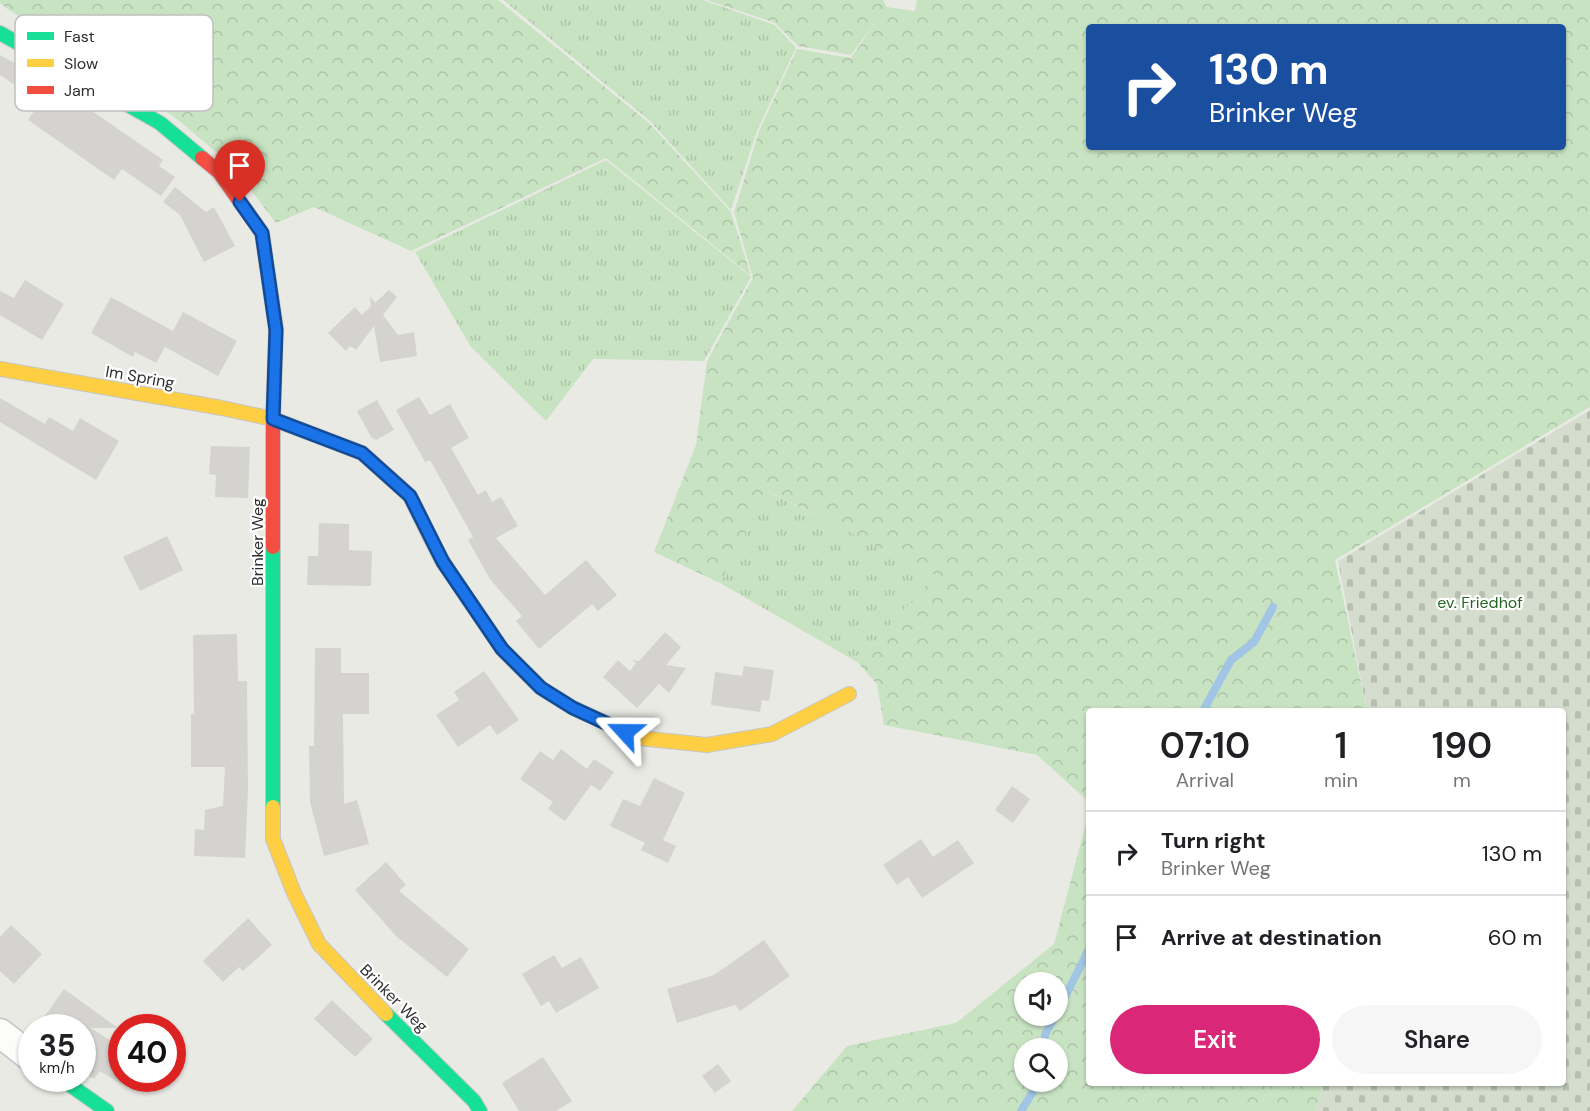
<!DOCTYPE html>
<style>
body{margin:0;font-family:"DM Sans",sans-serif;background:#f6f6f6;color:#202124;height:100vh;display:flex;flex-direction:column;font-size:22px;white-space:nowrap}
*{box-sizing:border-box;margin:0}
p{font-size:20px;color:#757577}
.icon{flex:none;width:33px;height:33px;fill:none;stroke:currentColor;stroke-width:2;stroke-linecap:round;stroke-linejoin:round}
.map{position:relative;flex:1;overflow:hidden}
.panel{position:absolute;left:1086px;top:708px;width:480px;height:378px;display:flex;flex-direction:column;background:#fff;border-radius:6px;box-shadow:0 2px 4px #0004}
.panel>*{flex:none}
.top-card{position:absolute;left:1086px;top:24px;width:480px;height:126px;border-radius:6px;box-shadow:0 2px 4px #0004;background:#1a4fa0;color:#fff;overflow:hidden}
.buttons{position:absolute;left:1014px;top:972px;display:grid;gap:12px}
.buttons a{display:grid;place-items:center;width:54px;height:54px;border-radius:50%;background:#fff;box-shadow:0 2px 4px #0004;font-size:30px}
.speed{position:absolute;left:18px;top:1014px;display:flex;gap:12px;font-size:30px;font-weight:700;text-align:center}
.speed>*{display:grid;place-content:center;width:78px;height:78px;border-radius:50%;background:#fff;box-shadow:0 2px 4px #0004;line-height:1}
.speed small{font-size:15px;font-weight:400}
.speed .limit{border:9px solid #d22;background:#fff;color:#111}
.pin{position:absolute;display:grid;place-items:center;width:51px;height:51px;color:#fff;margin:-62px -26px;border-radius:50% 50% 50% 0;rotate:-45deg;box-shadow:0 0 6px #0007}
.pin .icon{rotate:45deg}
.me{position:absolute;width:66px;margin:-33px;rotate:294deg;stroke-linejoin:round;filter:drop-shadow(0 0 4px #0008)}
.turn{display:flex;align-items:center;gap:21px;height:126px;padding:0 24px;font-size:27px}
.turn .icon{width:78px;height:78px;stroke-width:2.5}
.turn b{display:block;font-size:42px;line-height:51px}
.eta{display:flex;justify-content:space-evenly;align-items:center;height:102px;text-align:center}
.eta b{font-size:36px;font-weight:600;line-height:42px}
.cta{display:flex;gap:12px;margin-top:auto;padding:12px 24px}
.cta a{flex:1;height:69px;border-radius:36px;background:#db2777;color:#fff;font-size:24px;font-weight:600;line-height:69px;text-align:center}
.cta a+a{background:#f6f6f6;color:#202124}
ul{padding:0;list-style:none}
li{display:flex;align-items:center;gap:18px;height:84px;padding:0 24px;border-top:2px solid #e0e0e0}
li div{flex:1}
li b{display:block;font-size:22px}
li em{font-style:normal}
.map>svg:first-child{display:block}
.grass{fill:url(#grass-tufts)}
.forest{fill:url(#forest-crowns);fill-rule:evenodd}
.cemetery{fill:url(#cemetery-stones)}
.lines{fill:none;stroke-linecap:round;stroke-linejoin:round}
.stream{stroke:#a1c5e4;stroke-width:8}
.building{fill:#d4d3cf}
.street-casing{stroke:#c5c5c5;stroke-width:31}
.fast-casing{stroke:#c5c5c5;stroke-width:16}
.slow-casing{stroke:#c5c5c5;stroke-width:16}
.jam-casing{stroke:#c5c5c5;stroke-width:16}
.street{stroke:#fcfcfb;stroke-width:28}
.fast{stroke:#16e098;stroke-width:14}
.slow{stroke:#ffcf43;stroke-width:14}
.jam{stroke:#f24e42;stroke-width:14}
.route-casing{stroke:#114b97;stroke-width:15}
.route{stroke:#1a73e8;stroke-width:10}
.labels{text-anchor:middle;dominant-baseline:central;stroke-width:4.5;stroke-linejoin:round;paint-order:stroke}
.street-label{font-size:16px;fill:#2e2e2e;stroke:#fff}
.park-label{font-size:16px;fill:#246524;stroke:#fff}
.key{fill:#fff;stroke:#c0c0c0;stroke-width:1.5}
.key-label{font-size:16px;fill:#2e2e2e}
</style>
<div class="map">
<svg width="1590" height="1111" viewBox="0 0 1590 1111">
<defs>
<pattern id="grass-tufts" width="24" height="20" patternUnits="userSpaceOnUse" patternTransform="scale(1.5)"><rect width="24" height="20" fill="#c8e3c2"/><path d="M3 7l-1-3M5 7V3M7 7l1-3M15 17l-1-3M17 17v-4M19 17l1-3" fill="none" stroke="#acc3a7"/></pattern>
<pattern id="forest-crowns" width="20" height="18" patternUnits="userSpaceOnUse" patternTransform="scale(1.5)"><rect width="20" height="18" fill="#c8e3c2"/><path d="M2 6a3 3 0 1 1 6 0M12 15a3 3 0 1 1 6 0" fill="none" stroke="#acc3a7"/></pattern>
<pattern id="cemetery-stones" width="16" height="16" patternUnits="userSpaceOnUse" patternTransform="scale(1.5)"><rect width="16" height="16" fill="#d5dece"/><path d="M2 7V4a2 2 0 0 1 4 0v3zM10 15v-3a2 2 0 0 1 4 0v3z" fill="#b7bfb1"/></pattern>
</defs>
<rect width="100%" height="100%" fill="#eaeae5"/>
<path class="grass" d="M 503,0 L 703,0 L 775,25 L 796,48 L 757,131 L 731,210 L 650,121 Z
M 606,160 L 751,277 L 704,361 L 593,359 L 546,421 L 471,347 L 415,252 Z
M 767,491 L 936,575 L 857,662 L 720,583 Z"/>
<path class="forest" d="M 0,0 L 498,0 L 649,123 L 731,212 L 751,276 L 606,158 L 411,251 L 314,207 L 276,223 L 232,165 L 173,116 L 6,8 L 0,3 Z
M 707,0 L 883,0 L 887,7 L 915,11 L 917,0 L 1590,0 L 1590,407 L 1335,560 L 1367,711 L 1089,711 L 1089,802 L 1037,755 L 884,725 L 877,684 L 857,662 L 935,575 L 768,491 L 720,583 L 654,552 L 696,445 L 707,361 L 753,278 L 734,212 L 759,131 L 797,49 L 851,58 L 877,20 L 851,55 L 798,46 L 775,23 ZM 1089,27 L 1563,27 L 1563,147 L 1089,147 Z
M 1089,812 L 1089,1083 L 1324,1083 L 1315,1111 L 792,1111 L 847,1046 L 956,1023 L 1054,944 ZM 1024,982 L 1058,982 L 1058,1016 L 1024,1016 ZM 1024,1048 L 1058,1048 L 1058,1082 L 1024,1082 Z"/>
<path class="cemetery" d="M 1590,410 L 1590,1111 L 1315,1111 L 1324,1083 L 1563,1083 L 1563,711 L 1367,711 L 1338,561 Z"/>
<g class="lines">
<path class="stream" d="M 1203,711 L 1231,660 L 1254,642 L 1273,607
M 1058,1011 L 1089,949
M 1044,1048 L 1045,1035 L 1055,1016
M 1021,1111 L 1039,1082"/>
</g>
<path class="building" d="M 0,55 L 53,84 L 163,160 L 159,166 L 175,177 L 161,196 L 122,169 L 114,180 L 28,120 L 40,102 L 0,75 Z
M 175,187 L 206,212 L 214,207 L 235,246 L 204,262 L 180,215 L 163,202 Z
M 25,280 L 64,304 L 42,340 L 0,315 L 0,291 L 14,298 Z
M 389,290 L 397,297 L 383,315 L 398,335 L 414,332 L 417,356 L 380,362 L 374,326 L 356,350 L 350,346 L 346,351 L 328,333 L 355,307 L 362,315 L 371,306 L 370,296 L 375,303 Z
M 111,297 L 173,331 L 183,312 L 237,341 L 218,376 L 165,347 L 156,363 L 135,352 L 133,357 L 91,333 Z
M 419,397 L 430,415 L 450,404 L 469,438 L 451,448 L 478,495 L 486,490 L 492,502 L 501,497 L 518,526 L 496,538 L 545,595 L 586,560 L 617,595 L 598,611 L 592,604 L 539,649 L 516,621 L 522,616 L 490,579 L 468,540 L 473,537 L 430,460 L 425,462 L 396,410 Z
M 0,398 L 45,424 L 49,417 L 73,431 L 80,418 L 119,441 L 96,480 L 0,422 Z
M 377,400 L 394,430 L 376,440 L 371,437 L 357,411 Z
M 211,446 L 250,447 L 248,498 L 215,497 L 216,475 L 209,474 Z
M 319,523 L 349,524 L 349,550 L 372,551 L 371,586 L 307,585 L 308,556 L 318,556 Z
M 167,536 L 183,570 L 140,591 L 123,557 Z
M 665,632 L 681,647 L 666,665 L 686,668 L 669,693 L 659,684 L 637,708 L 603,677 L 618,660 L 630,671 L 636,663 L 632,660 L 639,661 Z
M 237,634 L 238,681 L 247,681 L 248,789 L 245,858 L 194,856 L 195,829 L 204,830 L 205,810 L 223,806 L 225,767 L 191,767 L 191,714 L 194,714 L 193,635 Z
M 315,648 L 341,648 L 341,673 L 369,673 L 369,714 L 343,714 L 344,804 L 357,800 L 369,844 L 324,856 L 310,802 L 309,746 L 314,746 Z
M 744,666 L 774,670 L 769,701 L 762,700 L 760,712 L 711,705 L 715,672 L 742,676 Z
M 484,671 L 519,720 L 497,735 L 490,725 L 458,747 L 436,715 L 459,700 L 454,692 Z
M 561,749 L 587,769 L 594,759 L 614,772 L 600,791 L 591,785 L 565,821 L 548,809 L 553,802 L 520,779 L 540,751 L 553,760 Z
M 654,778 L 685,793 L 663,840 L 676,846 L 668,863 L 641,850 L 645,843 L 610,826 L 623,799 L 640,806 Z
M 1012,786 L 1030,799 L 1013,823 L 995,810 Z
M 921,839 L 933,857 L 958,840 L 974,863 L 922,898 L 908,877 L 897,885 L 883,865 Z
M 386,862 L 406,885 L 399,891 L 469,949 L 447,977 L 396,936 L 355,890 Z
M 248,918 L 272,945 L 243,971 L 239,967 L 223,982 L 203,961 Z
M 11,925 L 42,954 L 14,984 L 0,971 L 0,937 Z
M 764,940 L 790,976 L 740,1011 L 735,1005 L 677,1023 L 667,989 L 714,975 Z
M 554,955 L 562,968 L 581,957 L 599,988 L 556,1013 L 549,1001 L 541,1006 L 522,974 Z
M 64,989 L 118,1028 L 91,1028 L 122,1048 L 122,1085 L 100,1071 L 94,1079 L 82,1071 L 82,1028 L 53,1028 L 42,1020 Z
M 332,1000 L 373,1039 L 355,1057 L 314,1019 Z
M 543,1057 L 572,1101 L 556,1111 L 519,1111 L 502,1083 Z
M 718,1064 L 731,1081 L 715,1093 L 702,1076 Z"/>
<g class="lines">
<g class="street-casing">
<path id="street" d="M 0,1033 L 32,1058"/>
</g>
<g class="fast-casing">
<path id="fast" d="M 0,33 L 160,123 L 202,158
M 430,537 L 443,562 L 502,649 L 541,688 L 573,708 L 639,738
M 273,547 L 273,807
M 386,1014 L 474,1101 L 480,1111
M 60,1078 L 107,1111"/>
</g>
<g class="slow-casing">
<path id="slow" d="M 0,369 L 222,408 L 273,419 L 362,453 L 410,496 L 430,537
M 639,738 L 707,745 L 772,734 L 849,694
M 273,807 L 273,839 L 294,893 L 319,944 L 386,1014"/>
</g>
<g class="jam-casing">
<path id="jam" d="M 202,158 L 219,172 L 262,233 L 276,329 L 273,419 L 273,547"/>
</g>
<use href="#street" class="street"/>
<use href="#fast" class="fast"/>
<use href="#slow" class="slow"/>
<use href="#jam" class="jam"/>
</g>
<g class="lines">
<g class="route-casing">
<path id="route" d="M 240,202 L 262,233 L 276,330 L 273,419 L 362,453 L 410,496 L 443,562 L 502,649 L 541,688 L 573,708 L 625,732"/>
</g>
<use href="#route" class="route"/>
</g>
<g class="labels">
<g class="street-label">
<text transform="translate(140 377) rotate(10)">Im Spring</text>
<text transform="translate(257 542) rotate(-90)">Brinker Weg</text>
<text transform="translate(394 998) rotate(45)">Brinker Weg</text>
</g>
<g class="park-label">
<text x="1480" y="602">ev. Friedhof</text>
</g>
</g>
<rect x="15" y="15" width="198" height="96" rx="9" class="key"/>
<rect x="27" y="32" width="27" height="8" fill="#16e098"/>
<rect x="27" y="59" width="27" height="8" fill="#ffcf43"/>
<rect x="27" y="86" width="27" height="8" fill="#f24e42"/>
<g class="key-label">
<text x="64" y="42">Fast</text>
<text x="64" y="69">Slow</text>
<text x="64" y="96">Jam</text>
</g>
</svg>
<div class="buttons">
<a><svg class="icon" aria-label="sound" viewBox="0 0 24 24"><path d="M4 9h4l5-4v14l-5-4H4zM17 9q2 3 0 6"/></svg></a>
<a><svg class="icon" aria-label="search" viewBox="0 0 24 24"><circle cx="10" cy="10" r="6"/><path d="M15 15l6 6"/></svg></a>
</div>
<div class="speed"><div>35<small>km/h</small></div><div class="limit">40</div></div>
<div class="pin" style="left:240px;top:202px;background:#d93025"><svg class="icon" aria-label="arrive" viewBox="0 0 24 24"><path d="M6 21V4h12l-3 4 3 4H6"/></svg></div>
<svg class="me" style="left:625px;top:732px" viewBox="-20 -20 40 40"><path d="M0-17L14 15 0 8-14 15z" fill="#1a73e8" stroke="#fff" stroke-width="4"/></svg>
<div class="top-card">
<div class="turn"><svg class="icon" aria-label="right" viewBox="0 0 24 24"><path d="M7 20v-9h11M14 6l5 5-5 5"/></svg><div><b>130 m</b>Brinker Weg</div></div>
</div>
<section class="panel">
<div class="eta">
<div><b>07:10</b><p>Arrival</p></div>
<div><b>1</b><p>min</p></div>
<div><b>190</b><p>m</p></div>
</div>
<ul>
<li><svg class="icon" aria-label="right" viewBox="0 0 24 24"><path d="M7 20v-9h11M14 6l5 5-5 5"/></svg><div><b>Turn right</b><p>Brinker Weg</p></div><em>130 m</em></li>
<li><svg class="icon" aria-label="arrive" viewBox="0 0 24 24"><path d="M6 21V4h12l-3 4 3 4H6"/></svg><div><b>Arrive at destination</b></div><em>60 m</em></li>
</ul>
<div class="cta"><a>Exit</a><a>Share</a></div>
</section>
</div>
